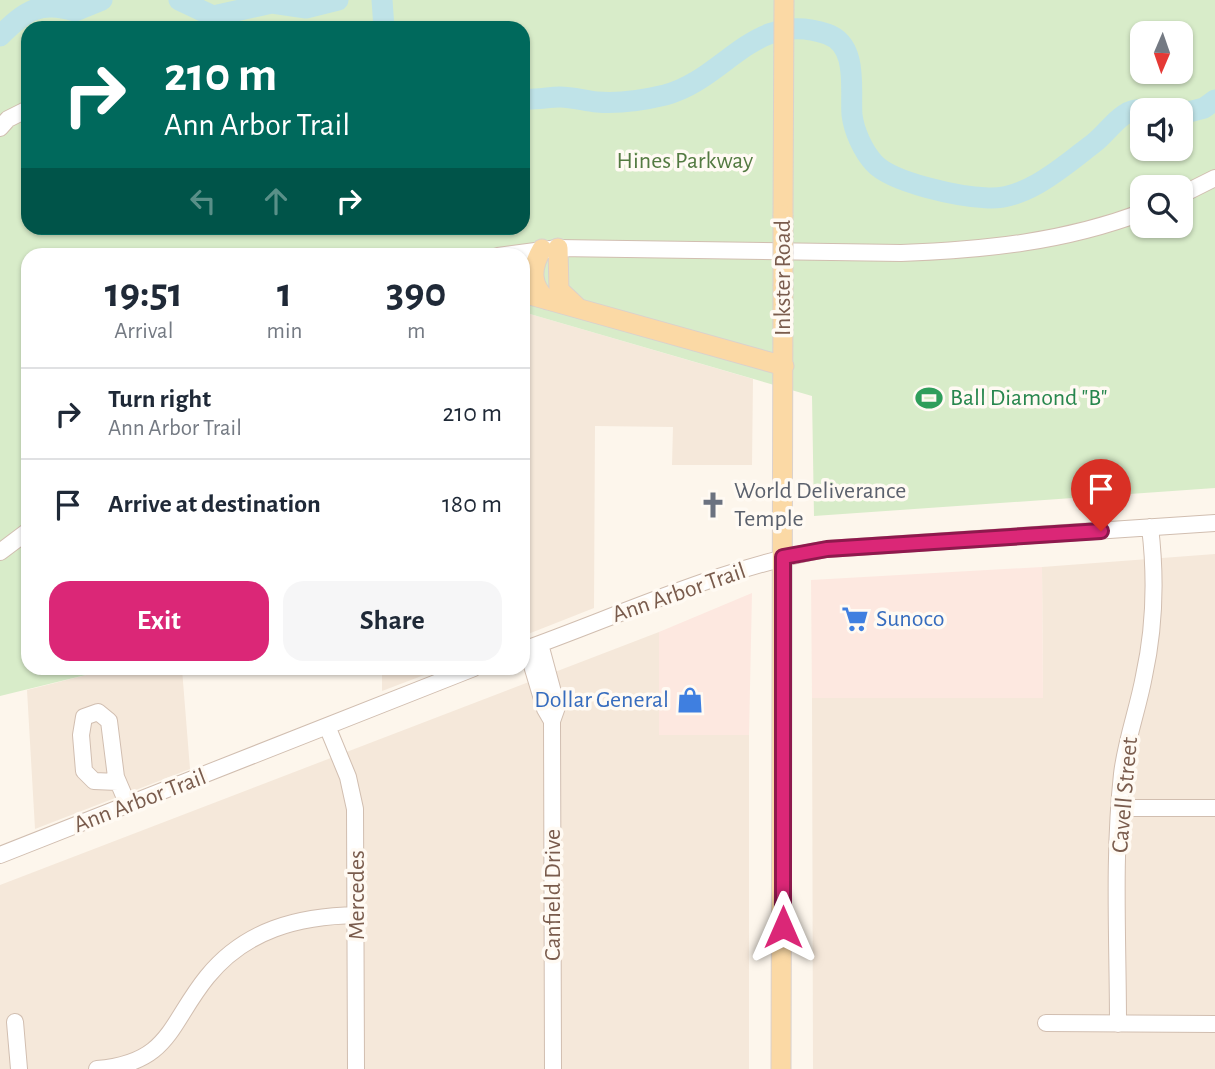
<!DOCTYPE html>
<style>
body{margin:0;font-family:"Alegreya Sans",sans-serif;background:#f6f6f7;color:#1f2937;height:100vh;display:flex;flex-direction:column;font-size:26px;white-space:nowrap}
*{box-sizing:border-box;margin:0}
p{font-size:23px;color:#747a83}
.icon{flex:none;width:38px;height:38px;fill:none;stroke:currentColor;stroke-width:2;stroke-linecap:round;stroke-linejoin:round}
.map{position:relative;flex:1;overflow:hidden}
.details{position:absolute;left:21px;top:248px;width:509px;height:427px;display:flex;flex-direction:column;background:#fff;border-radius:21px;box-shadow:0 2px 5px #0004}
.details>*{flex:none}
.banner{position:absolute;left:21px;top:21px;width:509px;height:214px;border-radius:21px;box-shadow:0 2px 5px #0004;background:#00695c;color:#fff;overflow:hidden}
.needle{width:46px;rotate:182deg}
.tools{position:absolute;left:1130px;top:21px;display:grid;gap:14px}
.tools a{display:grid;place-items:center;width:63px;height:63px;border-radius:14px;background:#fff;box-shadow:0 2px 5px #0004;font-size:35px}
.pin{position:absolute;display:grid;place-items:center;width:60px;height:60px;color:#fff;margin:-72px -30px;border-radius:50% 50% 50% 0;rotate:-45deg;box-shadow:0 0 7px #0007}
.pin .icon{rotate:45deg}
.me{position:absolute;width:77px;margin:-38px;rotate:0deg;stroke-linejoin:round;filter:drop-shadow(0 0 5px #0008)}
.turn{display:flex;align-items:center;gap:24px;height:147px;padding:0 28px;font-size:32px}
.turn .icon{width:91px;height:91px;stroke-width:2.5}
.turn b{display:block;font-size:49px;line-height:60px}
.lanes{display:flex;align-items:center;height:66px;padding:0 28px;background:#0003;justify-content:center;gap:35px;direction:ltr}
.lanes .off{opacity:.35}
.eta{display:flex;justify-content:space-evenly;align-items:center;height:119px;text-align:center}
.eta b{font-size:42px;font-weight:600;line-height:49px}
.cta{display:flex;gap:14px;margin-top:auto;padding:14px 28px}
.cta a{flex:1;height:80px;border-radius:21px;background:#db2777;color:#fff;font-size:28px;font-weight:600;line-height:80px;text-align:center}
.cta a+a{background:#f6f6f7;color:#1f2937}
ul{padding:0;list-style:none}
li{display:flex;align-items:center;gap:21px;height:91px;padding:0 28px;border-top:2px solid #e0e1e3}
li div{flex:1}
li b{display:block;font-size:26px}
li em{font-style:normal}
.map>svg:first-child{display:block}
.residential{fill:#f5e8da}
.commercial{fill:#fde8e0}
.green{fill:#d8ecc9;fill-rule:evenodd}
.lines{fill:none;stroke-linecap:round;stroke-linejoin:round}
.river{stroke:#bfe3e8;stroke-width:21}
.minor-casing{stroke:#d1beb0;stroke-width:18}
.major-casing{stroke:#dad1cd;stroke-width:21}
.minor{stroke:#fff;stroke-width:16}
.major{stroke:#fbd9a5;stroke-width:19}
.major-bridge-casing{stroke:#dad1cd;stroke-width:21;stroke-linecap:butt}
.major-bridge{stroke:#fbd9a5;stroke-width:19}
.route-casing{stroke:#8e194d;stroke-width:18}
.route{stroke:#db2777;stroke-width:12}
.labels{text-anchor:middle;dominant-baseline:central;stroke-width:7;stroke-linejoin:round;paint-order:stroke}
.park-label{font-size:24px;fill:#537a41;stroke:#fffaf3}
.street-label{font-size:24px;fill:#7a5c4d;stroke:#fffaf3}
.leisure-label{font-size:24px;fill:#27864d;stroke:#fffaf3;text-anchor:start}
.worship-label{font-size:24px;fill:#5b616d;stroke:#fffaf3;text-anchor:start}
.shop-label{font-size:24px;fill:#366cbe;stroke:#fffaf3;text-anchor:start}
</style>
<div class="map">
<svg width="1215" height="1069" viewBox="0 0 1215 1069">
<rect width="100%" height="100%" fill="#fdf6ec"/>
<path class="residential" d="M 523,312 L 753,379 L 752,465 L 672,465 L 673,427 L 595,426 L 594,608 L 523,636 Z
M 1215,554 L 1215,1069 L 813,1069 L 812,698 L 1043,698 L 1042,567 Z
M 659,632 L 659,735 L 749,735 L 749,1069 L 0,1069 L 0,885 Z
M 382,668 L 440,668 L 440,669 L 382,691 Z
M 110,669 L 182,669 L 190,769 L 35,829 L 27,690 Z"/>
<path class="commercial" d="M 1042,567 L 1043,698 L 812,698 L 811,580 Z
M 752,593 L 749,735 L 659,735 L 659,632 Z"/>
<path class="green" d="M 0,0 L 1215,0 L 1215,488 L 814,516 L 812,396 L 523,312 L 523,256 L 28,256 L 28,668 L 110,669 L 0,696 ZM 28,28 L 523,28 L 523,228 L 28,228 ZM 1143,33 L 1181,33 L 1181,72 L 1143,72 ZM 1143,110 L 1181,110 L 1181,149 L 1143,149 ZM 1143,187 L 1181,187 L 1181,226 L 1143,226 Z"/>
<g class="lines">
<path class="river" d="M 179,0 L 213,16 L 272,3 L 306,8 L 338,0
M 382,0 L 384,28
M 0,36 C 25,11 40,0 75,11 L 102,0
M 523,99 C 536,100 548,97 560,97 C 573,97 585,101 597,102 C 619,104 644,100 665,95 C 726,79 754,9 827,34 C 859,45 850,90 852,115 C 854,131 863,151 874,163 C 892,183 960,197 988,198 C 1027,200 1065,165 1094,143 C 1110,131 1122,106 1145,110
M 1181,114 L 1204,108 L 1215,100"/>
<g class="minor-casing">
<path id="minor" d="M 0,128 L 8,119 L 28,109
M 1181,195 L 1215,178
M 498,256 L 558,248 L 901,253 C 984,250 1064,242 1143,212
M 0,552 L 28,531
M 540,644 L 557,707 L 552,721 L 553,1069
M 527,649 L 545,709 L 552,721
M 523,650 C 623,614 723,567 827,549 L 1215,523
M 327,726 L 348,777 L 355,809 L 356,1069
M 118,782 L 94,781 L 84,771 L 81,735 L 84,717 L 98,712 L 109,721 L 116,777 L 128,805
M 1119,808 L 1215,808
M 0,855 L 474,668
M 15,1022 L 19,1069
M 1046,1023 L 1215,1024
M 1118,1024 C 1118,942 1113,857 1122,774 C 1126,740 1138,709 1144,676 C 1155,626 1156,577 1150,527
M 97,1069 C 170,1063 169,1024 207,977 C 245,930 298,916 357,915"/>
</g>
<g class="major-casing">
<path id="major" d="M 783,215 L 784,0
M 558,248 L 559,290 L 576,306
M 542,249 C 531,268 530,285 547,300
M 523,293 L 784,366
M 781,1069 L 783,286"/>
</g>
<use href="#minor" class="minor"/>
<use href="#major" class="major"/>
<g class="major-bridge-casing">
<path id="major-bridge" d="M 783,286 L 783,215"/>
</g>
<use href="#major-bridge" class="major-bridge"/>
</g>
<g class="lines">
<g class="route-casing">
<path id="route" d="M 783,927 L 783,557 L 827,549 L 1101,531"/>
</g>
<use href="#route" class="route"/>
</g>
<defs>
<g id="stadium-bare" transform="scale(2.1)"><path d="M0-5a6.5 5 0 1 0 0 10a6.5 5 0 1 0 0-10ZM-3.5-1.8h7v3.6h-7Z" fill="#2e9e5b" stroke="#fffaf3" stroke-width="2.5" paint-order="stroke"/></g>
<g id="church-bare" transform="scale(2.1)"><path d="M-1.2-6h2.4v3.5h3.3v2.4h-3.3V6h-2.4V-.1h-3.3v-2.4h3.3Z" fill="#6b7280" stroke="#fffaf3" stroke-width="2.5" paint-order="stroke"/></g>
<g id="supermarket-bare" transform="scale(2.1)"><path d="M-6-5.5h2.5l.6 2H6L4.5 2H-2.5L-4.4-4H-6ZM-1.5 3.2a1.3 1.3 0 1 0 .1 0ZM3 3.2a1.3 1.3 0 1 0 .1 0Z" fill="#3f7fe0" stroke="#fffaf3" stroke-width="2.5" paint-order="stroke"/></g>
<g id="shop-bare" transform="scale(2.1)"><path d="M-5-2.5h2.3a2.7 3.5 0 0 1 5.4 0H5L5.5 6h-11ZM-1.5-2.5h3a1.5 2.3 0 0 0-3 0Z" fill="#3f7fe0" stroke="#fffaf3" stroke-width="2.5" paint-order="stroke"/></g>
</defs>
<g fill-rule="evenodd">
<use href="#stadium-bare" x="929" y="398"/>
<use href="#church-bare" x="713" y="505"/>
<use href="#supermarket-bare" x="855" y="619"/>
<use href="#shop-bare" x="690" y="700"/>
</g>
<g class="labels">
<g class="park-label">
<text x="685" y="161">Hines Parkway</text>
</g>
<g class="street-label">
<text transform="translate(783 278) rotate(-90)">Inkster Road</text>
<text transform="translate(679 593) rotate(-19)">Ann Arbor Trail</text>
<text transform="translate(1125 795) rotate(-85)">Cavell Street</text>
<text transform="translate(140 801) rotate(-21)">Ann Arbor Trail</text>
<text transform="translate(357 895) rotate(-90)">Mercedes</text>
<text transform="translate(553 895) rotate(-90)">Canfield Drive</text>
</g>
<g class="leisure-label">
<text x="950" y="398">Ball Diamond "B"</text>
</g>
<g class="worship-label">
<text x="734" y="491">World Deliverance<tspan x="734" dy="28">Temple</tspan></text>
</g>
<g class="shop-label">
<text x="876" y="619">Sunoco</text>
<text x="669" y="700" text-anchor="end">Dollar General</text>
</g>
</g>
</svg>
<div class="tools">
<a><svg class="needle" viewBox="-14 -14 28 28"><path d="M0-13l5 13h-10z" fill="#e53935"/><path d="M0 13l5-13h-10z" fill="#747a83"/></svg></a>
<a><svg class="icon" aria-label="sound" viewBox="0 0 24 24"><path d="M4 9h4l5-4v14l-5-4H4zM17 9q2 3 0 6"/></svg></a>
<a><svg class="icon" aria-label="search" viewBox="0 0 24 24"><circle cx="10" cy="10" r="6"/><path d="M15 15l6 6"/></svg></a>
</div>
<div class="pin" style="left:1101px;top:531px;background:#d93025"><svg class="icon" aria-label="arrive" viewBox="0 0 24 24"><path d="M6 21V4h12l-3 4 3 4H6"/></svg></div>
<svg class="me" style="left:783px;top:927px" viewBox="-20 -20 40 40"><path d="M0-17L14 15 0 8-14 15z" fill="#db2777" stroke="#fff" stroke-width="4"/></svg>
<div class="banner">
<div class="turn"><svg class="icon" aria-label="right" viewBox="0 0 24 24"><path d="M7 20v-9h11M14 6l5 5-5 5"/></svg><div><b>210 m</b>Ann Arbor Trail</div></div>
<div class="lanes"><svg class="icon off" aria-label="left" viewBox="0 0 24 24"><path d="M17 20v-9H6M10 6l-5 5 5 5"/></svg><svg class="icon off" aria-label="ahead" viewBox="0 0 24 24"><path d="M12 20V5M6 11l6-6 6 6"/></svg><svg class="icon" aria-label="right" viewBox="0 0 24 24"><path d="M7 20v-9h11M14 6l5 5-5 5"/></svg></div>
</div>
<section class="details">
<div class="eta">
<div><b>19:51</b><p>Arrival</p></div>
<div><b>1</b><p>min</p></div>
<div><b>390</b><p>m</p></div>
</div>
<ul>
<li><svg class="icon" aria-label="right" viewBox="0 0 24 24"><path d="M7 20v-9h11M14 6l5 5-5 5"/></svg><div><b>Turn right</b><p>Ann Arbor Trail</p></div><em>210 m</em></li>
<li><svg class="icon" aria-label="arrive" viewBox="0 0 24 24"><path d="M6 21V4h12l-3 4 3 4H6"/></svg><div><b>Arrive at destination</b></div><em>180 m</em></li>
</ul>
<div class="cta"><a>Exit</a><a>Share</a></div>
</section>
</div>
